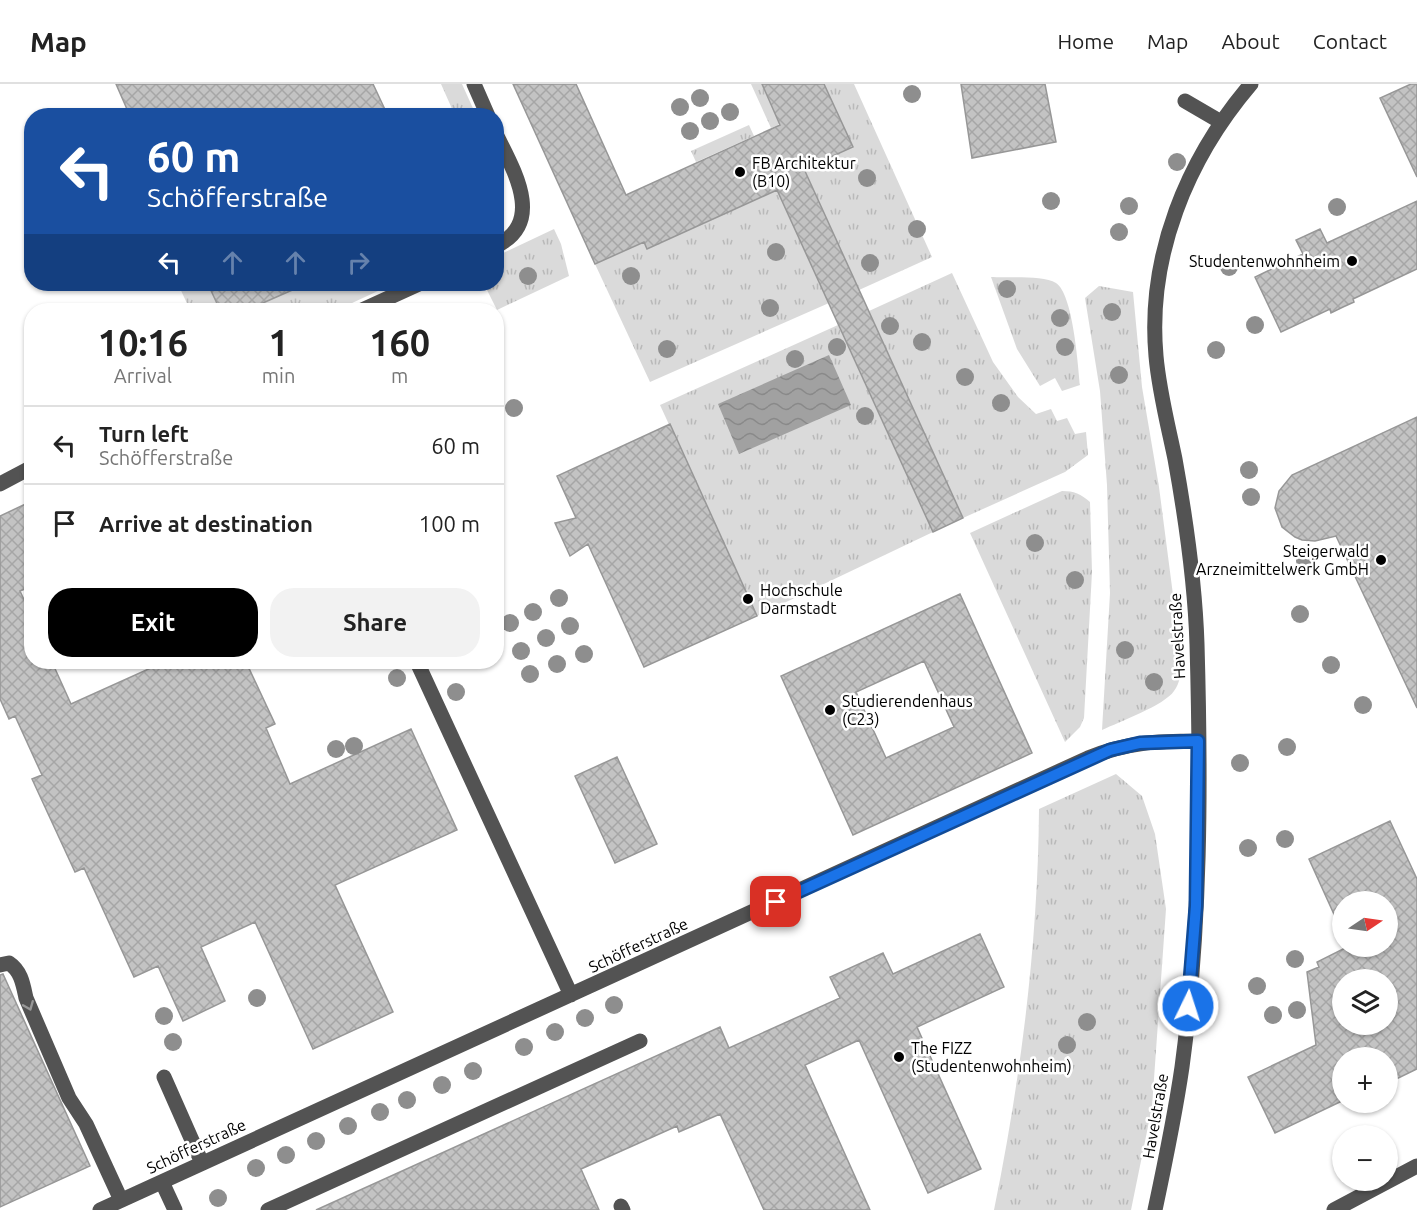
<!DOCTYPE html>
<meta charset="utf-8">
<style>
body{margin:0;font-family:Ubuntu,sans-serif;background:#f2f2f2;color:#222;height:100vh;display:flex;flex-direction:column;font-size:22px;white-space:nowrap}
*{box-sizing:border-box;margin:0}
p{font-size:20px;color:#767676}
.icon{flex:none;width:33px;height:33px;fill:none;stroke:currentColor;stroke-width:2;stroke-linecap:round;stroke-linejoin:round}
.map{position:relative;flex:1;overflow:hidden}
.side{position:absolute;left:24px;top:219px;width:480px;height:366px;display:flex;flex-direction:column;background:#fff;border-radius:24px;box-shadow:0 2px 4px #0004}
.side>*{flex:none}
.hud{position:absolute;left:24px;top:24px;width:480px;height:183px;border-radius:24px;box-shadow:0 2px 4px #0004;background:#1a4fa0;color:#fff;overflow:hidden}
.needle{width:39px;rotate:77deg}
.fabs{position:absolute;left:1332px;top:807px;display:grid;gap:12px}
.fabs a{display:grid;place-items:center;width:66px;height:66px;border-radius:50%;background:#fff;box-shadow:0 2px 4px #0004;font-size:30px}
.pin{position:absolute;display:grid;place-items:center;width:51px;height:51px;color:#fff;margin:-26px;border-radius:12px;box-shadow:0 3px 9px #0006}
.me{position:absolute;width:66px;margin:-33px;rotate:4deg;stroke-linejoin:round;filter:drop-shadow(0 0 4px #0008)}
.turn{display:flex;align-items:center;gap:21px;height:126px;padding:0 24px;font-size:27px}
.turn .icon{width:78px;height:78px;stroke-width:2.5}
.turn b{display:block;font-size:42px;line-height:51px}
.lanes{display:flex;align-items:center;height:57px;padding:0 24px;background:#0003;justify-content:center;gap:30px;direction:ltr}
.lanes .off{opacity:.35}
.eta{display:flex;justify-content:space-evenly;align-items:center;height:102px;text-align:center}
.eta b{font-size:36px;font-weight:600;line-height:42px}
.action{display:flex;gap:12px;margin-top:auto;padding:12px 24px}
.action a{flex:1;height:69px;border-radius:24px;background:#000;color:#fff;font-size:24px;font-weight:600;line-height:69px;text-align:center}
.action a+a{background:#f2f2f2;color:#222}
ul{padding:0;list-style:none}
li{display:flex;align-items:center;gap:18px;height:78px;padding:0 24px;border-top:2px solid #e0e0e0}
li div{flex:1}
li b{display:block;font-size:22px}
li em{font-style:normal}
header{display:flex;align-items:center;gap:36px;box-sizing:border-box;height:84px;padding:0 30px;background:#fff;border-bottom:2px solid #e0e0e0}
header strong{font-size:28px}
nav{display:flex;gap:33px;margin-inline-start:auto;font-size:21px}
.map>svg:first-child{display:block}
.grass{fill:url(#grass-tufts)}
.water{fill:url(#water-waves)}
.building{fill:url(#building-cross-hatch);stroke:#979797;stroke-width:1.5;fill-rule:evenodd}
.lines{fill:none;stroke-linecap:round;stroke-linejoin:round}
.minor{stroke:#535353;stroke-width:15}
.tree{fill:#8e8e8e}
.oneway{stroke:#989898}
.route-casing{stroke:#114b97;stroke-width:15}
.route{stroke:#1a73e8;stroke-width:10}
.poi-dot{fill:#000;stroke:#fff;stroke-width:2}
.labels{text-anchor:middle;dominant-baseline:central;stroke-width:5;stroke-linejoin:round;paint-order:stroke}
.poi-label{font-size:16px;fill:#000;stroke:#fff;text-anchor:start}
.street-label{font-size:16px;fill:#000;stroke:#fff}
</style>
<header>
<strong>Map</strong>
<nav><a>Home</a><a>Map</a><a>About</a><a>Contact</a></nav>
</header>
<div class="map">
<svg width="1417" height="1126" viewBox="0 0 1417 1126">
<defs>
<pattern id="grass-tufts" width="24" height="20" patternUnits="userSpaceOnUse" patternTransform="scale(1.5)"><rect width="24" height="20" fill="#dadada"/><path d="M3 7l-1-3M5 7V3M7 7l1-3M15 17l-1-3M17 17v-4M19 17l1-3" fill="none" stroke="#b9b9b9"/></pattern>
<pattern id="water-waves" width="16" height="10" patternUnits="userSpaceOnUse" patternTransform="scale(1.5)"><rect width="16" height="10" fill="#a1a1a1"/><path d="M0 5q4-4 8 0t8 0" fill="none" stroke="#898989"/></pattern>
<pattern id="building-cross-hatch" width="8" height="8" patternUnits="userSpaceOnUse" patternTransform="scale(1.5)"><rect width="8" height="8" fill="#c3c3c3"/><path d="M0 0l8 8M0 8l8-8" fill="none" stroke="#a6a6a6"/></pattern>
</defs>
<rect width="100%" height="100%" fill="#fff"/>
<path class="grass" d="M 441,0 L 462,0 L 476,31 L 444,31 L 453,27 Z
M 751,0 L 762,0 L 780,40 L 771,44 Z
M 824,0 L 854,0 L 932,173 L 859,206 L 804,85 L 852,63 Z
M 749,41 L 754,52 L 696,78 L 691,67 Z
M 496,86 C 499,102 505,118 497,133 Z
M 777,106 L 829,219 L 650,298 L 595,180 L 644,158 L 647,165 Z
M 554,145 L 561,160 L 569,192 L 497,226 L 484,200 L 496,200 L 497,172 Z
M 952,189 L 993,278 L 1018,313 L 1036,330 L 1051,325 L 1057,337 L 1067,334 L 1075,350 L 1086,348 L 1088,371 L 1065,388 L 963,434 L 869,227 Z
M 991,193 C 1007,194 1043,191 1056,199 C 1073,210 1078,280 1080,301 L 1062,307 L 1055,294 L 1040,302 L 1017,265 Z
M 178,200 L 393,200 L 337,226 L 190,226 Z
M 1099,202 L 1133,208 L 1142,303 L 1159,403 L 1182,580 C 1181,589 1180,599 1174,607 C 1165,621 1119,638 1102,646 L 1110,509 L 1107,401 L 1100,307 L 1085,214 Z
M 838,241 L 933,448 L 757,532 L 660,321 Z
M 1062,407 C 1074,407 1081,410 1090,418 L 1092,488 L 1084,634 L 1080,643 L 1065,658 L 970,449 Z
M 1116,690 L 1142,712 L 1155,750 L 1166,825 L 1152,1023 L 1131,1126 L 994,1126 C 1021,993 1038,860 1039,725 Z"/>
<path class="water" d="M 829,271 L 851,321 L 739,370 L 718,320 Z"/>
<path class="building" d="M 116,0 L 373,0 L 388,32 L 130,32 Z
M 513,0 L 576,0 L 626,111 L 780,41 L 762,0 L 824,0 L 853,63 L 804,85 L 963,434 L 933,448 L 777,106 L 647,165 L 644,158 L 595,180 Z
M 961,0 L 1045,0 L 1056,58 L 972,74 Z
M 1411,0 L 1417,0 L 1417,93 L 1380,14 Z
M 1417,117 L 1417,185 L 1353,215 L 1354,218 L 1343,223 L 1331,229 L 1330,225 L 1281,248 L 1255,193 L 1303,170 L 1296,156 L 1320,145 L 1327,159 Z
M 208,200 L 306,200 L 247,226 L 220,226 Z
M 1417,333 L 1417,624 L 1336,452 L 1315,457 L 1302,456 L 1295,453 L 1282,443 L 1275,424 L 1279,407 L 1292,391 Z
M 670,340 L 757,532 L 644,583 L 588,460 L 570,472 L 555,439 L 576,434 L 557,392 Z
M 32,417 L 32,502 L 20,507 L 32,533 L 32,578 L 52,578 L 71,620 L 164,578 L 246,578 L 275,640 L 266,644 L 290,700 L 411,645 L 457,746 L 335,801 L 393,928 L 313,965 L 255,838 L 201,863 L 225,917 L 183,937 L 158,882 L 134,893 L 84,784 L 75,788 L 32,695 L 42,691 L 15,632 L 9,635 L 0,615 L 0,432 Z
M 960,510 L 1032,669 L 853,751 L 781,592 ZM 924,577 L 954,643 L 886,674 L 856,608 Z
M 617,673 L 657,760 L 615,779 L 575,692 Z
M 1390,737 L 1417,795 L 1417,985 L 1388,999 L 1388,974 L 1342,974 L 1342,1017 L 1275,1049 L 1248,993 L 1316,961 L 1307,888 L 1319,883 L 1317,878 L 1349,862 L 1388,862 L 1388,818 L 1342,818 L 1342,848 L 1309,775 ZM 1342,896 L 1388,896 L 1388,940 L 1342,940 Z
M 980,850 L 1004,903 L 917,943 L 981,1085 L 928,1109 L 859,956 L 805,981 L 870,1126 L 764,1126 L 720,1030 L 679,1048 L 677,1042 L 581,1085 L 599,1126 L 316,1126 L 720,943 L 729,964 L 840,914 L 830,893 L 883,869 L 893,890 Z
M 3,890 L 90,1082 L 0,1123 L 0,891 Z"/>
<g class="lines">
<path class="minor" d="M 474,0 L 488,32
M 1185,17 L 1221,38
M 496,50 C 513,85 546,138 496,162
M 362,226 L 419,200
M 0,400 L 32,383
M 417,578 L 571,911
M 0,881 L 9,879 C 21,887 23,900 26,914 L 69,1014 L 86,1040 L 121,1116
M 164,993 L 202,1079
M 162,1098 L 175,1126
M 621,1122 L 623,1126
M 100,1126 L 1088,674 C 1128,658 1156,657 1198,657
M 268,1126 L 640,957
M 1155,1126 C 1165,1079 1175,1031 1182,983 C 1201,843 1201,700 1197,560 C 1195,498 1186,436 1175,375 C 1168,341 1159,307 1156,272 C 1147,172 1187,75 1251,0
M 1334,1126 L 1417,1082"/>
</g>
<g class="tree">
<circle cx="912" cy="10" r="9"/>
<circle cx="700" cy="14" r="9"/>
<circle cx="680" cy="23" r="9"/>
<circle cx="730" cy="28" r="9"/>
<circle cx="710" cy="37" r="9"/>
<circle cx="690" cy="47" r="9"/>
<circle cx="1177" cy="78" r="9"/>
<circle cx="867" cy="94" r="9"/>
<circle cx="1051" cy="117" r="9"/>
<circle cx="1129" cy="122" r="9"/>
<circle cx="1337" cy="123" r="9"/>
<circle cx="917" cy="145" r="9"/>
<circle cx="1119" cy="148" r="9"/>
<circle cx="776" cy="168" r="9"/>
<circle cx="870" cy="179" r="9"/>
<circle cx="1229" cy="183" r="9"/>
<circle cx="528" cy="192" r="9"/>
<circle cx="631" cy="192" r="9"/>
<circle cx="1007" cy="205" r="9"/>
<circle cx="770" cy="224" r="9"/>
<circle cx="1112" cy="228" r="9"/>
<circle cx="1060" cy="234" r="9"/>
<circle cx="1255" cy="241" r="9"/>
<circle cx="890" cy="242" r="9"/>
<circle cx="922" cy="258" r="9"/>
<circle cx="837" cy="263" r="9"/>
<circle cx="1065" cy="263" r="9"/>
<circle cx="667" cy="265" r="9"/>
<circle cx="1216" cy="266" r="9"/>
<circle cx="795" cy="275" r="9"/>
<circle cx="1119" cy="291" r="9"/>
<circle cx="965" cy="293" r="9"/>
<circle cx="1001" cy="319" r="9"/>
<circle cx="514" cy="324" r="9"/>
<circle cx="865" cy="332" r="9"/>
<circle cx="1249" cy="386" r="9"/>
<circle cx="1251" cy="413" r="9"/>
<circle cx="1035" cy="459" r="9"/>
<circle cx="1305" cy="477" r="9"/>
<circle cx="1075" cy="496" r="9"/>
<circle cx="559" cy="514" r="9"/>
<circle cx="533" cy="528" r="9"/>
<circle cx="1300" cy="530" r="9"/>
<circle cx="510" cy="539" r="9"/>
<circle cx="570" cy="542" r="9"/>
<circle cx="546" cy="554" r="9"/>
<circle cx="1125" cy="566" r="9"/>
<circle cx="521" cy="567" r="9"/>
<circle cx="584" cy="570" r="9"/>
<circle cx="557" cy="580" r="9"/>
<circle cx="1331" cy="581" r="9"/>
<circle cx="530" cy="590" r="9"/>
<circle cx="397" cy="594" r="9"/>
<circle cx="1154" cy="598" r="9"/>
<circle cx="456" cy="608" r="9"/>
<circle cx="1363" cy="621" r="9"/>
<circle cx="354" cy="662" r="9"/>
<circle cx="1287" cy="663" r="9"/>
<circle cx="336" cy="665" r="9"/>
<circle cx="1240" cy="679" r="9"/>
<circle cx="1285" cy="755" r="9"/>
<circle cx="1248" cy="764" r="9"/>
<circle cx="1295" cy="875" r="9"/>
<circle cx="1257" cy="902" r="9"/>
<circle cx="257" cy="914" r="9"/>
<circle cx="614" cy="921" r="9"/>
<circle cx="1297" cy="926" r="9"/>
<circle cx="1273" cy="931" r="9"/>
<circle cx="164" cy="932" r="9"/>
<circle cx="585" cy="934" r="9"/>
<circle cx="1087" cy="938" r="9"/>
<circle cx="555" cy="948" r="9"/>
<circle cx="173" cy="958" r="9"/>
<circle cx="1067" cy="961" r="9"/>
<circle cx="524" cy="963" r="9"/>
<circle cx="473" cy="987" r="9"/>
<circle cx="442" cy="1001" r="9"/>
<circle cx="407" cy="1016" r="9"/>
<circle cx="380" cy="1028" r="9"/>
<circle cx="348" cy="1042" r="9"/>
<circle cx="316" cy="1057" r="9"/>
<circle cx="286" cy="1071" r="9"/>
<circle cx="256" cy="1084" r="9"/>
<circle cx="218" cy="1114" r="9"/>
</g>
<defs><path id="oneway-chevron" d="M-2-3.5L2.5 0L-2 3.5" fill="none" stroke-width="1.6" stroke-linecap="round" stroke-linejoin="round" transform="scale(1.5)"/></defs>
<use class="oneway" href="#oneway-chevron" transform="translate(29 922) rotate(68)"/>
<g class="lines">
<g class="route-casing">
<path id="route" d="M 776,818 L 1110,666 L 1140,659 L 1198,657 L 1196,822 L 1188,922"/>
</g>
<use href="#route" class="route"/>
</g>
<g class="poi-dot">
<circle cx="740" cy="88" r="6"/>
<circle cx="1352" cy="177" r="6"/>
<circle cx="1381" cy="476" r="6"/>
<circle cx="748" cy="515" r="6"/>
<circle cx="830" cy="626" r="6"/>
<circle cx="899" cy="973" r="6"/>
</g>
<g class="labels">
<g class="poi-label">
<text x="752" y="79">FB Architektur<tspan x="752" dy="18">(B10)</tspan></text>
<text x="1340" y="177" text-anchor="end">Studentenwohnheim</text>
<text x="1369" y="467" text-anchor="end">Steigerwald<tspan x="1369" dy="18">Arzneimittelwerk GmbH</tspan></text>
<text x="760" y="506">Hochschule<tspan x="760" dy="18">Darmstadt</tspan></text>
<text x="842" y="617">Studierendenhaus<tspan x="842" dy="18">(C23)</tspan></text>
<text x="911" y="964">The FIZZ<tspan x="911" dy="18">(Studentenwohnheim)</tspan></text>
</g>
<g class="street-label">
<text transform="translate(1177 552) rotate(-93)">Havelstraße</text>
<text transform="translate(638 861) rotate(-25)">Schöfferstraße</text>
<text transform="translate(1155 1032) rotate(-80)">Havelstraße</text>
<text transform="translate(196 1062) rotate(-25)">Schöfferstraße</text>
</g>
</g>
</svg>
<div class="fabs">
<a><svg class="needle" viewBox="-14 -14 28 28"><path d="M0-13l5 13h-10z" fill="#e53935"/><path d="M0 13l5-13h-10z" fill="#767676"/></svg></a>
<a><svg class="icon" aria-label="layers" viewBox="0 0 24 24"><path d="M12 4l9 5-9 5-9-5zM3 14l9 5 9-5"/></svg></a>
<a>+</a>
<a>−</a>
</div>
<div class="pin" style="left:776px;top:818px;background:#d93025"><svg class="icon" aria-label="arrive" viewBox="0 0 24 24"><path d="M6 21V4h12l-3 4 3 4H6"/></svg></div>
<svg class="me" style="left:1188px;top:922px" viewBox="-20 -20 40 40"><circle r="17" fill="#1a73e8" stroke="#fff" stroke-width="3"/><path d="M0-11L8 9 0 5-8 9z" fill="#fff"/></svg>
<div class="hud">
<div class="turn"><svg class="icon" aria-label="left" viewBox="0 0 24 24"><path d="M17 20v-9H6M10 6l-5 5 5 5"/></svg><div><b>60 m</b>Schöfferstraße</div></div>
<div class="lanes"><svg class="icon" aria-label="left" viewBox="0 0 24 24"><path d="M17 20v-9H6M10 6l-5 5 5 5"/></svg><svg class="icon off" aria-label="ahead" viewBox="0 0 24 24"><path d="M12 20V5M6 11l6-6 6 6"/></svg><svg class="icon off" aria-label="ahead" viewBox="0 0 24 24"><path d="M12 20V5M6 11l6-6 6 6"/></svg><svg class="icon off" aria-label="right" viewBox="0 0 24 24"><path d="M7 20v-9h11M14 6l5 5-5 5"/></svg></div>
</div>
<section class="side">
<div class="eta">
<div><b>10:16</b><p>Arrival</p></div>
<div><b>1</b><p>min</p></div>
<div><b>160</b><p>m</p></div>
</div>
<ul>
<li><svg class="icon" aria-label="left" viewBox="0 0 24 24"><path d="M17 20v-9H6M10 6l-5 5 5 5"/></svg><div><b>Turn left</b><p>Schöfferstraße</p></div><em>60 m</em></li>
<li><svg class="icon" aria-label="arrive" viewBox="0 0 24 24"><path d="M6 21V4h12l-3 4 3 4H6"/></svg><div><b>Arrive at destination</b></div><em>100 m</em></li>
</ul>
<div class="action"><a>Exit</a><a>Share</a></div>
</section>
</div>
